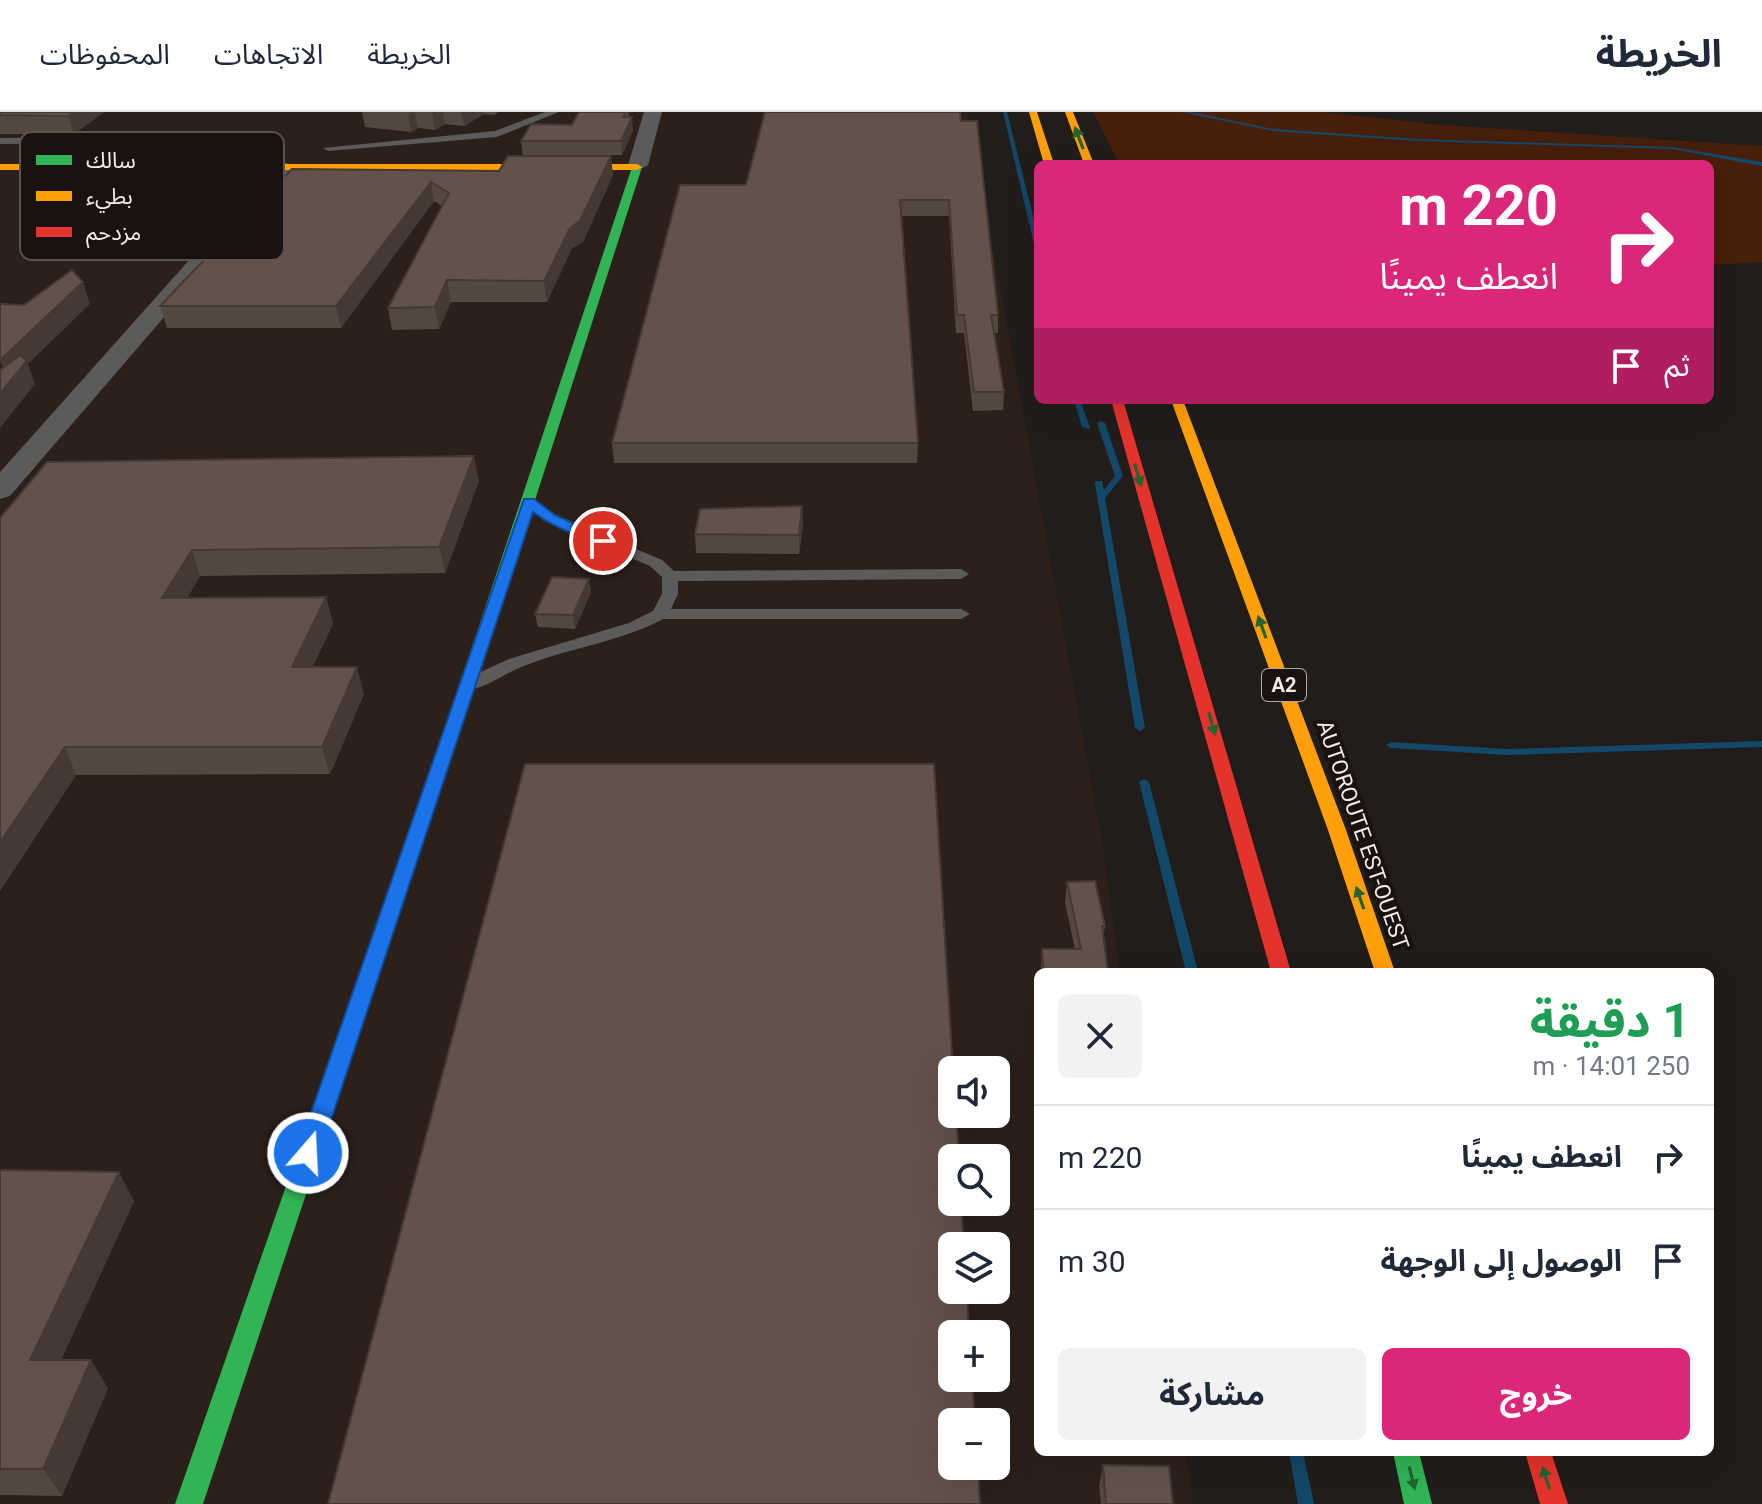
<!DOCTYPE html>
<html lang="ar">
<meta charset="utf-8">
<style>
body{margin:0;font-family:Roboto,"Noto Sans Arabic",sans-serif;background:#f2f2f3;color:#1f2937;direction:rtl;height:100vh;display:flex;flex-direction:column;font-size:30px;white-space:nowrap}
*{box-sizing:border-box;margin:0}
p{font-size:26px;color:#747a83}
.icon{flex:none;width:44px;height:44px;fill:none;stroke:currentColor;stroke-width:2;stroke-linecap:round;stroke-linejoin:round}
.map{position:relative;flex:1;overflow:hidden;direction:ltr}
.details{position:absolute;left:1034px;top:856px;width:680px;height:488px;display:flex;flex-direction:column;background:#fff;border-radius:12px;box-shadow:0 8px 32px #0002;direction:rtl}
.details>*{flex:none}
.banner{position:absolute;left:1034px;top:48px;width:680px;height:244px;border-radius:12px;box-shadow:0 8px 32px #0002;direction:rtl;background:#db2777;color:#fff;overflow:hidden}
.fabs{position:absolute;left:938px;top:944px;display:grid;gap:16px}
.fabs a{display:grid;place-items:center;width:72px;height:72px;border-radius:12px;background:#fff;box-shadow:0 8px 32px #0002;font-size:40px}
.pin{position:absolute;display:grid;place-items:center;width:68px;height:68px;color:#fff;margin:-34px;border:4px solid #fff;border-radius:50%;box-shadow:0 2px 8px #0007}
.me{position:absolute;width:88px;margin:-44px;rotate:19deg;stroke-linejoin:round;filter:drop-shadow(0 0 6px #0008)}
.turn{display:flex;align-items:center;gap:28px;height:168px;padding:0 24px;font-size:36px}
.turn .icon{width:104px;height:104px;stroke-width:2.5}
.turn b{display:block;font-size:56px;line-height:68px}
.then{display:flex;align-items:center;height:76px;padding:0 24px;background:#0003;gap:16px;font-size:30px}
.round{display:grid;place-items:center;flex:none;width:84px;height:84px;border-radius:12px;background:#f2f2f3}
.overview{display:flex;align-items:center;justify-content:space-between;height:136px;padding:0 24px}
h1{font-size:48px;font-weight:700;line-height:60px;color:#1e9e55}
.cta{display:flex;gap:16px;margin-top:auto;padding:16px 24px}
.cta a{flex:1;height:92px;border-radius:12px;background:#db2777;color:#fff;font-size:32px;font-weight:700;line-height:92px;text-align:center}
.cta a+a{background:#f2f2f3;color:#1f2937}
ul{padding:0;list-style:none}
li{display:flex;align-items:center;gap:24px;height:104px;padding:0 24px;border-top:2px solid #e0e1e3}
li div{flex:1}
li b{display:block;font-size:30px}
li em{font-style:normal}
header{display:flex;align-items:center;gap:48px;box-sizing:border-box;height:112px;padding:0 40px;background:#fff;border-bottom:2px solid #e0e1e3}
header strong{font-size:38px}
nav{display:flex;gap:44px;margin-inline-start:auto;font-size:28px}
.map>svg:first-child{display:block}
.built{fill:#2c201a;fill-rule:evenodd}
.green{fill:#471f0b}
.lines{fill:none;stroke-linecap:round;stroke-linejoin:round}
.stream{fill:#144868;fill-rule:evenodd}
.lane{fill:#5d5b5a;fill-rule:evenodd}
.street{fill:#5d5b5a;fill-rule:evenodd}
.fast{fill:#30b455;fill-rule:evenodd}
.slow{fill:#ff9f0a;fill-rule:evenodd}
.jam{fill:#e5322d;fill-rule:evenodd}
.wall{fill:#544740}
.shaded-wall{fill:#453934}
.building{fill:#62524b;stroke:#453934;stroke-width:2}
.oneway{fill:#256332}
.route{fill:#1a73e8;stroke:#114b97;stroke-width:2}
.labels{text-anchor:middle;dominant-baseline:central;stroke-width:8;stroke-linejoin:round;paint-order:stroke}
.shield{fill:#1a120f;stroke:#b0aba8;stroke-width:2}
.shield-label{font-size:20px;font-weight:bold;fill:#f1ece9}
.street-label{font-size:22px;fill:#f1ece9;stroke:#1a120f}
.key{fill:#1a120f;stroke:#5a5350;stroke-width:2}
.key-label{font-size:22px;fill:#f1ece9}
</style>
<header>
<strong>الخريطة</strong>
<nav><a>الخريطة</a><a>الاتجاهات</a><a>المحفوظات</a></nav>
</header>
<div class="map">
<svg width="1762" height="1392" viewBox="0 0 1762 1392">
<rect width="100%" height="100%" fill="#211d1b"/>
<path class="built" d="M 0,0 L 968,0 L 1102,729 L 1120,860 L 1038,860 L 1038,1340 L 1186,1340 L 1193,1392 L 0,1392 ZM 952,958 L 996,958 L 996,1002 L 952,1002 ZM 952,1046 L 996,1046 L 996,1090 L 952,1090 ZM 952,1134 L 996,1134 L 996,1178 L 952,1178 ZM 952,1222 L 996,1222 L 996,1266 L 952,1266 ZM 952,1310 L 996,1310 L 996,1354 L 952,1354 Z"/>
<path class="green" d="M 1093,0 L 1321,0 L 1441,13 L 1762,34 L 1762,150 L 1710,153 L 1710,52 L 1119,52 Z"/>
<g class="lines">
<path class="stream" d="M 1003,0 L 1007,0 L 1038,124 L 1038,138 L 1035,136 Z
M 1182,0 L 1191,0 L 1273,17 L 1418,27 L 1672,35 L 1762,50 L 1762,54 L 1672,37 L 1418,29 L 1273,19 Z
M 1074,288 L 1080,288 L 1090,315 L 1089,317 L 1082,315 Z
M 1101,309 L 1105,311 L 1123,364 L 1105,386 L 1145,616 L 1140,619 L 1135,616 L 1095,371 L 1096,369 L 1102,369 L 1104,378 L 1115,364 L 1097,311 Z
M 1762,629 L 1762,635 L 1506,643 L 1391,636 L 1386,633 L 1391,630 L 1506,637 Z
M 1144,667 L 1149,670 L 1198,860 L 1186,860 L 1139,670 Z
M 1289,1340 L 1303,1340 L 1314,1392 L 1298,1392 Z"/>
<path class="lane" d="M 545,0 L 559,0 L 497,25 L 328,39 L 323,36 L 495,19 Z
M 0,26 L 104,25 L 109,28 L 104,31 L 0,32 Z
M 529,385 L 556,403 L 662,448 L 674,459 L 961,457 L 969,462 L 961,467 L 678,469 L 678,482 L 671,497 L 961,497 L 970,502 L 961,507 L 663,507 C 618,531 566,536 519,556 C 502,563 479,581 461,577 L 458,573 L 461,569 L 509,547 L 629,511 L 653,499 L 662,482 L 662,465 L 650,454 L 544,409 L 521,390 Z"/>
<path class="street" d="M 644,0 L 662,0 L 648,53 L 638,59 L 628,53 Z
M 282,50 L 289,52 L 292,56 L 289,60 L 10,384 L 0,387 L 0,360 L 275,52 Z"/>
<path class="fast" d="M 637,52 L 642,55 L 484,547 L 476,552 L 470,550 L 468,547 L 632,55 Z
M 354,900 L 361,902 L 364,908 L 203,1392 L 175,1392 L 344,908 L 347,902 Z
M 1393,1340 L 1419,1340 L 1432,1392 L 1404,1392 Z"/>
<path class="slow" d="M 1029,0 L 1037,0 L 1054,52 L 1044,52 Z
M 1065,0 L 1073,0 L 1094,52 L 1084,52 Z
M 0,52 L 637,52 L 642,55 L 637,58 L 0,58 Z
M 1171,288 L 1183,288 L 1346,718 L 1395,860 L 1375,860 L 1328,718 Z"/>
<path class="jam" d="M 1111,288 L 1123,288 L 1291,860 L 1271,860 Z
M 476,542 L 484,547 L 364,908 L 361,914 L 354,916 L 347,914 L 344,908 L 468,547 Z
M 1525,1340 L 1551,1340 L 1568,1392 L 1540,1392 Z"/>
</g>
<path class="wall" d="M 0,0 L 104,0 L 74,22 L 0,22 Z
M 362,0 L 499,0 L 494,3 L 484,2 L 464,14 L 445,12 L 435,18 L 418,16 L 411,20 L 365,15 Z
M 579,0 L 628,0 L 633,19 L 622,43 L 523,43 L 521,29 L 572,13 Z
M 961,9 L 998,203 L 998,221 L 994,221 L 1004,280 L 1003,298 L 973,299 L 964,221 L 956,221 L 949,104 L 902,104 L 918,331 L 917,351 L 614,351 L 612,331 L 746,73 Z
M 292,57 L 613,63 L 583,130 L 572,136 L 547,190 L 451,190 L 439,217 L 392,218 L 388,196 L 442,94 L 434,89 L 341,216 L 167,216 L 160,194 Z
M 479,369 L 445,461 L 200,464 L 187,486 L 326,485 L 333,512 L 312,555 L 364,582 L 330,662 L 76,663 L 0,779 L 0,406 Z
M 802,394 L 803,414 L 799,442 L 696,441 L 695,422 Z
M 591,480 L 575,517 L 538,515 L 535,502 Z
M 1067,770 L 1105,814 L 1103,827 L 1108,860 L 1041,860 L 1042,837 L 1075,837 L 1065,791 Z
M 0,1058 L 134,1089 L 61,1248 L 108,1276 L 62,1384 L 0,1383 Z
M 1103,1353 L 1173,1392 L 1101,1392 L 1099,1374 Z"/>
<path class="shaded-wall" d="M 74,0 L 104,0 L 74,22 L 68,4 Z
M 411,0 L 415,0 L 418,16 L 411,20 L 408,2 Z
M 432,0 L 443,0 L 445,12 L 435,18 Z
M 461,0 L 484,0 L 484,2 L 464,14 Z
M 632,5 L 633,19 L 622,43 L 621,29 Z
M 611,44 L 613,63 L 583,130 L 572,136 L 547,190 L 544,169 L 570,116 Z
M 431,70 L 434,89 L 341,216 L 336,194 Z
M 447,168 L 451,190 L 439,217 L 435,195 Z
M 83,170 L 90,192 L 28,252 L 35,272 L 0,316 L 0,281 L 8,272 L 0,248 Z
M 474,344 L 479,369 L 445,461 L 439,435 Z
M 802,394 L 803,414 L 799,442 L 799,423 Z
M 192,438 L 200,464 L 171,512 L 162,486 Z
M 589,467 L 591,480 L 575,517 L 573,503 Z
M 326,485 L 333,512 L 300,582 L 292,555 Z
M 357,555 L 364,582 L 330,662 L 322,635 Z
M 65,635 L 76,663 L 0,779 L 0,730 Z
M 119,1060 L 134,1089 L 48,1276 L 30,1248 Z
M 91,1248 L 108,1276 L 62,1384 L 43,1357 Z"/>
<path class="building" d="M 0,0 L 74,0 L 68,4 L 0,3 Z
M 579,0 L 626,0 L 623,5 L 632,5 L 621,29 L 521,29 L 531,12 L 572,13 Z
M 765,0 L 960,0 L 961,9 L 977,9 L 998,203 L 991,203 L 1004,280 L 974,280 L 964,203 L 957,203 L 949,88 L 900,88 L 918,331 L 612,331 L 680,73 L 746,73 Z
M 508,44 L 611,44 L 580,109 L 570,116 L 544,169 L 447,168 L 435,195 L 388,196 L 449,81 L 431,70 L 336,194 L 160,194 L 292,57 L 499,59 Z
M 72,158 L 83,170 L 0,248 L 0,192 L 24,193 Z
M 20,243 L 27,249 L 0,281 L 0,258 Z
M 474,344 L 439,435 L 192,438 L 162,486 L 326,485 L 292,555 L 357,555 L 322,635 L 65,635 L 0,730 L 0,406 L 47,350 Z
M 802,394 L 799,423 L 695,422 L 700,397 Z
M 552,465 L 589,467 L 573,503 L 535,502 Z
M 525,652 L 934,652 L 953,958 L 952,958 L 952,1002 L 956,1002 L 959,1046 L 952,1046 L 952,1090 L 961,1090 L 964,1134 L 952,1134 L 952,1178 L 967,1178 L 969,1222 L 952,1222 L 952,1266 L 972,1266 L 975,1310 L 952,1310 L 952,1354 L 978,1354 L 980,1392 L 328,1392 Z
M 1095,769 L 1105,814 L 1102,814 L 1108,860 L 1044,860 L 1042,837 L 1081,837 L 1067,770 Z
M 0,1058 L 119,1060 L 30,1248 L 91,1248 L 43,1357 L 0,1357 Z
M 1103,1353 L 1169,1354 L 1173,1392 L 1106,1392 Z"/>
<defs><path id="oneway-solid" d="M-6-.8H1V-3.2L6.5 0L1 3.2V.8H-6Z" transform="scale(2)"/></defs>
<g class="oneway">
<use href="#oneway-solid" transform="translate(1079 26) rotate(-111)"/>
<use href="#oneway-solid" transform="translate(1138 363) rotate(74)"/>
<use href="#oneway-solid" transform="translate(1262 515) rotate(-110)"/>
<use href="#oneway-solid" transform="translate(1212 612) rotate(74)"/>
<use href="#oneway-solid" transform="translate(1360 786) rotate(-109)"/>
<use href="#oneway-solid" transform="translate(1412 1366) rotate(76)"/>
<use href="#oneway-solid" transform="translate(1546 1366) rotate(-107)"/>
</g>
<path class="route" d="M 524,387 L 534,387 L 555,403 L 611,429 C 598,438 546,410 533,400 L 320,1041 L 316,1047 L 300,1047 L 297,1041 Z"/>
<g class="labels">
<rect class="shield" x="1262" y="557" width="44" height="32" rx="6"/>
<g class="shield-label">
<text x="1284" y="573">A2</text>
</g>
<g class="street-label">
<text transform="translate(1363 723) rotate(71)">AUTOROUTE EST-OUEST</text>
</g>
</g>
<rect x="20" y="20" width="264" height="128" rx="12" class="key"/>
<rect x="36" y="43" width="36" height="10" fill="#30b455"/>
<rect x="36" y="79" width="36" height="10" fill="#ff9f0a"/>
<rect x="36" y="115" width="36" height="10" fill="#e5322d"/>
<g class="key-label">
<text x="86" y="56">سالك</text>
<text x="86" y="92">بطيء</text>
<text x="86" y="128">مزدحم</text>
</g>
</svg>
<div class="fabs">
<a><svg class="icon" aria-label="sound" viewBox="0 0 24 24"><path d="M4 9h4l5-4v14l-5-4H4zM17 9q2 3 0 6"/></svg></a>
<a><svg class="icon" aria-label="search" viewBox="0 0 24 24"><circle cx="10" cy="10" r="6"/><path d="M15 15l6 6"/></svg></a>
<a><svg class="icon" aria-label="layers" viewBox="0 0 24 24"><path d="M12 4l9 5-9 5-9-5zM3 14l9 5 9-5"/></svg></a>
<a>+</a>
<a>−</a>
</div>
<div class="pin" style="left:603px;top:429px;background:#d93025"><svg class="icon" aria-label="arrive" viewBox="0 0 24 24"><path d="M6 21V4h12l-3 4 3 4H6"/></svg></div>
<svg class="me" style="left:308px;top:1041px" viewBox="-20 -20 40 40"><circle r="17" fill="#1a73e8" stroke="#fff" stroke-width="3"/><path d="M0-11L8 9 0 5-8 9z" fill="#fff"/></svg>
<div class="banner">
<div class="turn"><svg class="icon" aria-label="right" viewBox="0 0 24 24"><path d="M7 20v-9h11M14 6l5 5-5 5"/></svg><div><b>220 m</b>انعطف يمينًا</div></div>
<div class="then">ثم<svg class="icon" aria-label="arrive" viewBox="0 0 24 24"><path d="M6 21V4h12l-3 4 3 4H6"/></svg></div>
</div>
<section class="details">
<div class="overview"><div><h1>1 دقيقة</h1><p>250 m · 14:01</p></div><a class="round"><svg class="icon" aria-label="close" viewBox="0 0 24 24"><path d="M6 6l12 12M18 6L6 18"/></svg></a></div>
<ul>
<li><svg class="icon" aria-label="right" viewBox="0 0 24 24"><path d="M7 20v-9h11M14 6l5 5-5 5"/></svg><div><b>انعطف يمينًا</b></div><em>220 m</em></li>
<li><svg class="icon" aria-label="arrive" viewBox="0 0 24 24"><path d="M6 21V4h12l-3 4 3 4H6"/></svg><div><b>الوصول إلى الوجهة</b></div><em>30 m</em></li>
</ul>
<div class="cta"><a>خروج</a><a>مشاركة</a></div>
</section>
</div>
